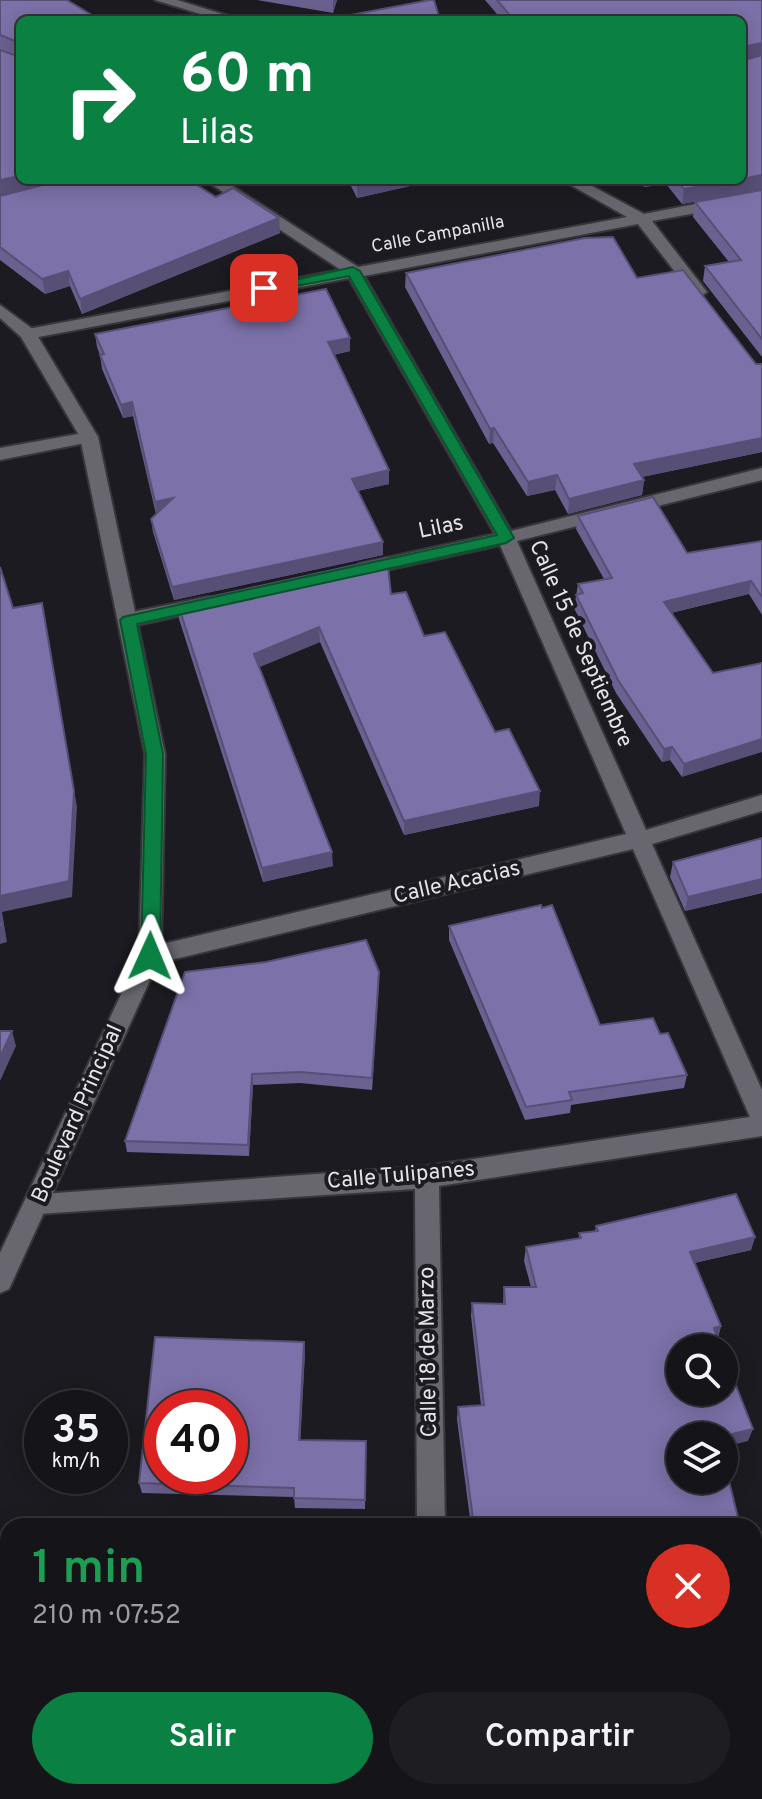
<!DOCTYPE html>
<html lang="es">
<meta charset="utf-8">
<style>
body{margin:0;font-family:Overpass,sans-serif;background:#1d1d22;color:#f1f3f6;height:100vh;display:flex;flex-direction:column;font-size:30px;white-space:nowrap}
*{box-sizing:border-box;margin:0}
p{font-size:26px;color:#9d9ea2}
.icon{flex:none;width:44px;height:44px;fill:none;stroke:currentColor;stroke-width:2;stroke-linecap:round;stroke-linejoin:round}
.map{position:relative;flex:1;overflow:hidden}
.panel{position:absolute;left:0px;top:1518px;width:762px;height:282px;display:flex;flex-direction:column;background:#141419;border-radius:24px 24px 0 0;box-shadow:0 4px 20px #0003,0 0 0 2px #333338}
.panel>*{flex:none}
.guide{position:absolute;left:16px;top:16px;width:730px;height:168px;border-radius:12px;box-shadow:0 4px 20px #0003,0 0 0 2px #333338;background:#0b8043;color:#fff;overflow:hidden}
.buttons{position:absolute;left:666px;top:1334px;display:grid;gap:16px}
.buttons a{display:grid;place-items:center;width:72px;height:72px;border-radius:50%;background:#141419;box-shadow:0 4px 20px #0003,0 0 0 2px #333338;font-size:40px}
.speed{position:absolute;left:24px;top:1390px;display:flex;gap:16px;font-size:40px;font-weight:700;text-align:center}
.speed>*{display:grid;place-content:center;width:104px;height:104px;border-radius:50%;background:#141419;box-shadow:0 4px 20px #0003,0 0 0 2px #333338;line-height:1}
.speed small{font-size:20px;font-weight:400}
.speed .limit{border:12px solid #d22;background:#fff;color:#111}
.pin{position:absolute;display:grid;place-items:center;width:68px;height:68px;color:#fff;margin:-34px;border-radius:16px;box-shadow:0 4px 12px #0006}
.me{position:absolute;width:88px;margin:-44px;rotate:1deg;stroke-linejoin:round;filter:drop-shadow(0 0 6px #0008)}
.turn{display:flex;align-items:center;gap:28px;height:168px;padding:0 32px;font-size:36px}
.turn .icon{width:104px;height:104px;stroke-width:2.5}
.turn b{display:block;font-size:56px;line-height:68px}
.round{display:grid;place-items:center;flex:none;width:84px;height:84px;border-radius:42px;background:#1d1d22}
.head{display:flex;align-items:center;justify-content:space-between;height:136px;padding:0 32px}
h1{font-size:48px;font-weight:600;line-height:60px;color:#1e9e55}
.button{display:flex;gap:16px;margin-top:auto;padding:16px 32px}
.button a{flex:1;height:92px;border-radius:48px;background:#0b8043;color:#fff;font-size:32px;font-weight:600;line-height:92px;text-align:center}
.button a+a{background:#1d1d22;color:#f1f3f6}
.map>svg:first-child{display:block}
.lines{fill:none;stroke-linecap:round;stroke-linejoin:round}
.minor-casing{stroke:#37373b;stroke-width:4}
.tertiary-casing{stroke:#37373b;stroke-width:4}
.minor{fill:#68676f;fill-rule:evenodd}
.tertiary{fill:#68676f;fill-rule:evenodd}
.wall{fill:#6b6190}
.shaded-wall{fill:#574f76}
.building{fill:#7c71a8;stroke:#574f76;stroke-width:2;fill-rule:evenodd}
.route{fill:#0b8043;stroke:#07532c;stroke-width:2}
.labels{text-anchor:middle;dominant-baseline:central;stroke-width:8;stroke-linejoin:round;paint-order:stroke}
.far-street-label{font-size:18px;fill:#e5e5e9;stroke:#1b1b21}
.street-label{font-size:22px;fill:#e5e5e9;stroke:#1b1b21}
</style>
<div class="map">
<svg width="762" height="1799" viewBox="0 0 762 1799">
<rect width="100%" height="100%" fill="#1b1b21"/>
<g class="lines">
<g class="minor-casing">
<path id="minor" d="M 155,0 L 177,0 L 242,20 L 220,20 Z
M 205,180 L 223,180 L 358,267 L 627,217 L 562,180 L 581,180 L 644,214 L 762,191 L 762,201 L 652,221 L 707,292 L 699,297 L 693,295 L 638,224 L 364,276 L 511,531 L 762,468 L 762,480 L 517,541 L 646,830 L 762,795 L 762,811 L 652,844 L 762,1090 L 762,1136 L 439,1186 L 445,1526 L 417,1526 L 415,1189 L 38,1214 L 29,1211 L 26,1203 L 29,1195 L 427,1166 L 750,1117 L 633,849 L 150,965 L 142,962 L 139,956 L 142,950 L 150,947 L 626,834 L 500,545 L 359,576 L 350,570 L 359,564 L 495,534 L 349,278 L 28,339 L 20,334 L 28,329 L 341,270 Z
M 89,432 L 98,437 L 95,441 L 0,460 L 0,448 Z
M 208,597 L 215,598 L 218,603 L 215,608 L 128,627 L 118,620 L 128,613 Z
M 458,1792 L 488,1792 L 490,1799 L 460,1799 Z"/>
</g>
<g class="tertiary-casing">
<path id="tertiary" d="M 0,305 L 34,330 L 98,437 L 165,754 L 161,956 L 9,1289 L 0,1293 L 0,1253 L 139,956 L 145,754 L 80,437 L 21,337 L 0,318 Z"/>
</g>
<use href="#minor" class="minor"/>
<use href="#tertiary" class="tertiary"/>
</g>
<path class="wall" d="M 0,0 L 20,20 L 20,180 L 216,197 L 279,218 L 280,233 L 82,314 L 70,286 L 45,294 L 0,260 L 0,196 L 13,192 L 17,56 L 18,56 L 0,50 Z
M 257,0 L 337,0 L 333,13 Z
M 485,0 L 762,0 L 762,189 L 682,204 L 666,184 L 644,187 L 639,180 L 742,180 L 742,20 L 502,20 Z
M 348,180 L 437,180 L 357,198 Z
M 762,190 L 762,357 L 703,281 L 705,266 L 729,262 L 693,217 L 695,202 Z
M 406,273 L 637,278 L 756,364 L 762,452 L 642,477 L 644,480 L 642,495 L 568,514 L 555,490 L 527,496 L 493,443 L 489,444 L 405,287 Z
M 95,334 L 350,351 L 334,355 L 389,484 L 358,491 L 383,542 L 383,555 L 174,600 L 153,532 L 151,519 L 156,514 L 133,416 L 123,418 L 102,369 L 100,355 L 97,347 Z
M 578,516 L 687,553 L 762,541 L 762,615 L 749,594 L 671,613 L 713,673 L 682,777 L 670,760 L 662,762 L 616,693 L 574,608 L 578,584 L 604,579 L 576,529 Z
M 391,594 L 424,636 L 495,732 L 539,806 L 404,835 L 320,642 L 259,667 L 333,866 L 263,882 L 179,619 L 178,604 Z
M 762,838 L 762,893 L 685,911 L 670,877 L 673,862 Z
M 449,926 L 600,1025 L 660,1034 L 687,1075 L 684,1088 L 571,1105 L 570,1113 L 525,1120 L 449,940 Z
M 266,962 L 379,972 L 372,1090 L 300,1083 L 253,1085 L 249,1156 L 127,1152 L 125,1141 Z
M 596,1226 L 755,1237 L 751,1250 L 694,1263 L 721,1326 L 718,1338 L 748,1441 L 680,1436 L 740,1526 L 471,1526 L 457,1419 L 458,1407 L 481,1405 L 471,1316 L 472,1303 L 503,1304 L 504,1287 L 531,1287 L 524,1261 L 526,1247 L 579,1238 L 579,1233 L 595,1231 Z
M 305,1352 L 300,1440 L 366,1441 L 365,1509 L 295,1508 L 294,1497 L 142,1493 L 139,1483 Z
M 762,1536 L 762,1753 L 754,1754 L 754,1538 Z
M 586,1792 L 668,1792 L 670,1799 L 588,1799 Z"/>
<path class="shaded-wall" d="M 333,0 L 337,0 L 333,13 Z
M 762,43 L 762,57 L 742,61 L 742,47 Z
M 762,175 L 762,189 L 682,204 L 684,189 L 735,180 L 742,180 L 742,179 Z
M 20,176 L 20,180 L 76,180 L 0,195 L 0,180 Z
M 374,180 L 437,180 L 357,198 L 357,184 Z
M 645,180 L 667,180 L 666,184 L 644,187 Z
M 279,218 L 280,233 L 82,314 L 80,299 Z
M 68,271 L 70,286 L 45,294 L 42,279 Z
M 350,338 L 350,351 L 329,356 L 328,342 Z
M 132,402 L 133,416 L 123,418 L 121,405 Z
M 494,428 L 493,443 L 489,444 L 490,429 Z
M 762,438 L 762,452 L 632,479 L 634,464 Z
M 389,470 L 389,484 L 352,492 L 352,479 Z
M 557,475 L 555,490 L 527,496 L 528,482 Z
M 644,480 L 642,495 L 568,514 L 569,499 Z
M 173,498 L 156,515 L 155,502 Z
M 383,542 L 383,555 L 174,600 L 172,587 Z
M 751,581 L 749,594 L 662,615 L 664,602 Z
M 42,603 L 77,807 L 72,897 L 2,912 L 7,942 L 0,944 L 0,896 Z
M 319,627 L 320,642 L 255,669 L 254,654 Z
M 762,739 L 762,752 L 682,777 L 684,764 Z
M 672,747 L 670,760 L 662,762 L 664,749 Z
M 540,791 L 539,806 L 404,835 L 404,821 Z
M 332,852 L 333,866 L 263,882 L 262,868 Z
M 762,879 L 762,893 L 685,911 L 688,897 Z
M 379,972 L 379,984 L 372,1090 L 372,1078 Z
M 12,1031 L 16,1046 L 0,1081 L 0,1057 Z
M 252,1074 L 253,1085 L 249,1156 L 248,1145 Z
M 755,1237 L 751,1250 L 686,1265 L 690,1252 Z
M 721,1326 L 717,1339 L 714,1328 Z
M 304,1342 L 305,1352 L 300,1450 L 299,1440 Z
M 753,1429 L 748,1441 L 724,1447 L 724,1436 Z"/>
<path class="building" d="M 0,0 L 67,0 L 100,20 L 20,20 L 20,43 L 0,35 Z
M 430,0 L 434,0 L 440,20 L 324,20 Z
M 497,0 L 762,0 L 762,43 L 742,47 L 742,20 L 514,20 Z
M 742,48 L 745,60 L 762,55 L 762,175 L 742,179 Z
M 0,50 L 17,56 L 20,54 L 20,176 L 0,180 Z
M 62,180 L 189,180 L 216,197 L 233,188 L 279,218 L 80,299 L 68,271 L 42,279 L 0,247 L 0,196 Z
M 355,180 L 374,180 L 357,184 Z
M 677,180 L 735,180 L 684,189 Z
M 762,190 L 762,339 L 705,266 L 741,260 L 695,202 Z
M 613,237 L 637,278 L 683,270 L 756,364 L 762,364 L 762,438 L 634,464 L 644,480 L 569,499 L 557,475 L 528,482 L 494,428 L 490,429 L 406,273 L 585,238 Z
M 326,289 L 350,338 L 328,342 L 389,470 L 352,479 L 383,542 L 172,587 L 151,519 L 173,498 L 155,502 L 132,402 L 121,405 L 100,355 L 104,354 L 95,334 Z
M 653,497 L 687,553 L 762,541 L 762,597 L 751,581 L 664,602 L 713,673 L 762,663 L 762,739 L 684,764 L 672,747 L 664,749 L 618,680 L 576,595 L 583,593 L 578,584 L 612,578 L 578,516 Z
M 387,558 L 391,594 L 406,592 L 424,636 L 445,632 L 495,732 L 509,729 L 540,791 L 404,821 L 319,627 L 254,654 L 332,852 L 262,868 L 178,604 Z
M 0,567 L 13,608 L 42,603 L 74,791 L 69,881 L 0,896 Z
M 762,838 L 762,879 L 688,897 L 673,862 Z
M 541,905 L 542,908 L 552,905 L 600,1025 L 653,1018 L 660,1034 L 668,1033 L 687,1075 L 569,1092 L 572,1100 L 526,1107 L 449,926 Z
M 0,907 L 3,927 L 0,927 Z
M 366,940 L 379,972 L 372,1078 L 300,1072 L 252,1074 L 248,1145 L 125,1141 L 185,972 L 266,962 Z
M 0,1031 L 12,1031 L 0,1057 Z
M 736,1194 L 755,1237 L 690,1252 L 721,1326 L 714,1328 L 721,1348 L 680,1348 L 680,1392 L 724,1392 L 724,1355 L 753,1429 L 724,1436 L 680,1436 L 680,1480 L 724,1480 L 724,1460 L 740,1526 L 474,1526 L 458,1407 L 484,1405 L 472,1303 L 505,1304 L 504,1287 L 536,1287 L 526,1247 L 581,1238 L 579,1233 L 598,1231 L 596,1226 Z
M 155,1337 L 304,1342 L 299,1440 L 366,1441 L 365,1500 L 294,1498 L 294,1488 L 139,1483 ZM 162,1408 L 230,1408 L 230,1476 L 162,1476 Z
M 762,1536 L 762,1744 L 758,1745 L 754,1730 L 754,1538 Z
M 591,1792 L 668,1792 L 670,1799 L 593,1799 Z"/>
<path class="route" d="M 353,267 L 360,271 L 514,538 L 506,543 L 137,624 L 163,754 L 160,956 L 150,964 L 141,956 L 146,754 L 120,620 L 123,617 L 497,535 L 349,276 L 264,292 L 258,288 Z"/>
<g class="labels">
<g class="far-street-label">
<text transform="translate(438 235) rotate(-11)">Calle Campanilla</text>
</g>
<g class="street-label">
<text transform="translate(441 528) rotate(-12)">Lilas</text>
<text transform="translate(580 644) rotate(66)">Calle 15 de Septiembre</text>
<text transform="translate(457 883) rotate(-13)">Calle Acacias</text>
<text transform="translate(78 1114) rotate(-66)">Boulevard Principal</text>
<text transform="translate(401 1176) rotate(-5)">Calle Tulipanes</text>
<text transform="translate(429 1352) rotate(-91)">Calle 18 de Marzo</text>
</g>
</g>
</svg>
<div class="buttons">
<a><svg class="icon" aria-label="search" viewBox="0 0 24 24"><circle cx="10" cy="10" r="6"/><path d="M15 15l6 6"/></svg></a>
<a><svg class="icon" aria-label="layers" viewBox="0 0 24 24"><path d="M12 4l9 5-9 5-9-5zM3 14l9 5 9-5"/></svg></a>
</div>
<div class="speed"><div>35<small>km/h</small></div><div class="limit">40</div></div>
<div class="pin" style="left:264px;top:288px;background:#d93025"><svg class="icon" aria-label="arrive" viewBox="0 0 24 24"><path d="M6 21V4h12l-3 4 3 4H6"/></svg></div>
<svg class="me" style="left:150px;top:956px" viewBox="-20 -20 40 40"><path d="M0-17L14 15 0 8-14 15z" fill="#0b8043" stroke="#fff" stroke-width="4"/></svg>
<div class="guide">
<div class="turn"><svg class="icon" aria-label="right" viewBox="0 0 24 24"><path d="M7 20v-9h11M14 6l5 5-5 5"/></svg><div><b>60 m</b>Lilas</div></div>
</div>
<section class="panel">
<div class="head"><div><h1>1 min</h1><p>210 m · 07:52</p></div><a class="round" style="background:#d93025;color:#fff"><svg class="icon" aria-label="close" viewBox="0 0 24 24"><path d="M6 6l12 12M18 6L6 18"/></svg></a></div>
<div class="button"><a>Salir</a><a>Compartir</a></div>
</section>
</div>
